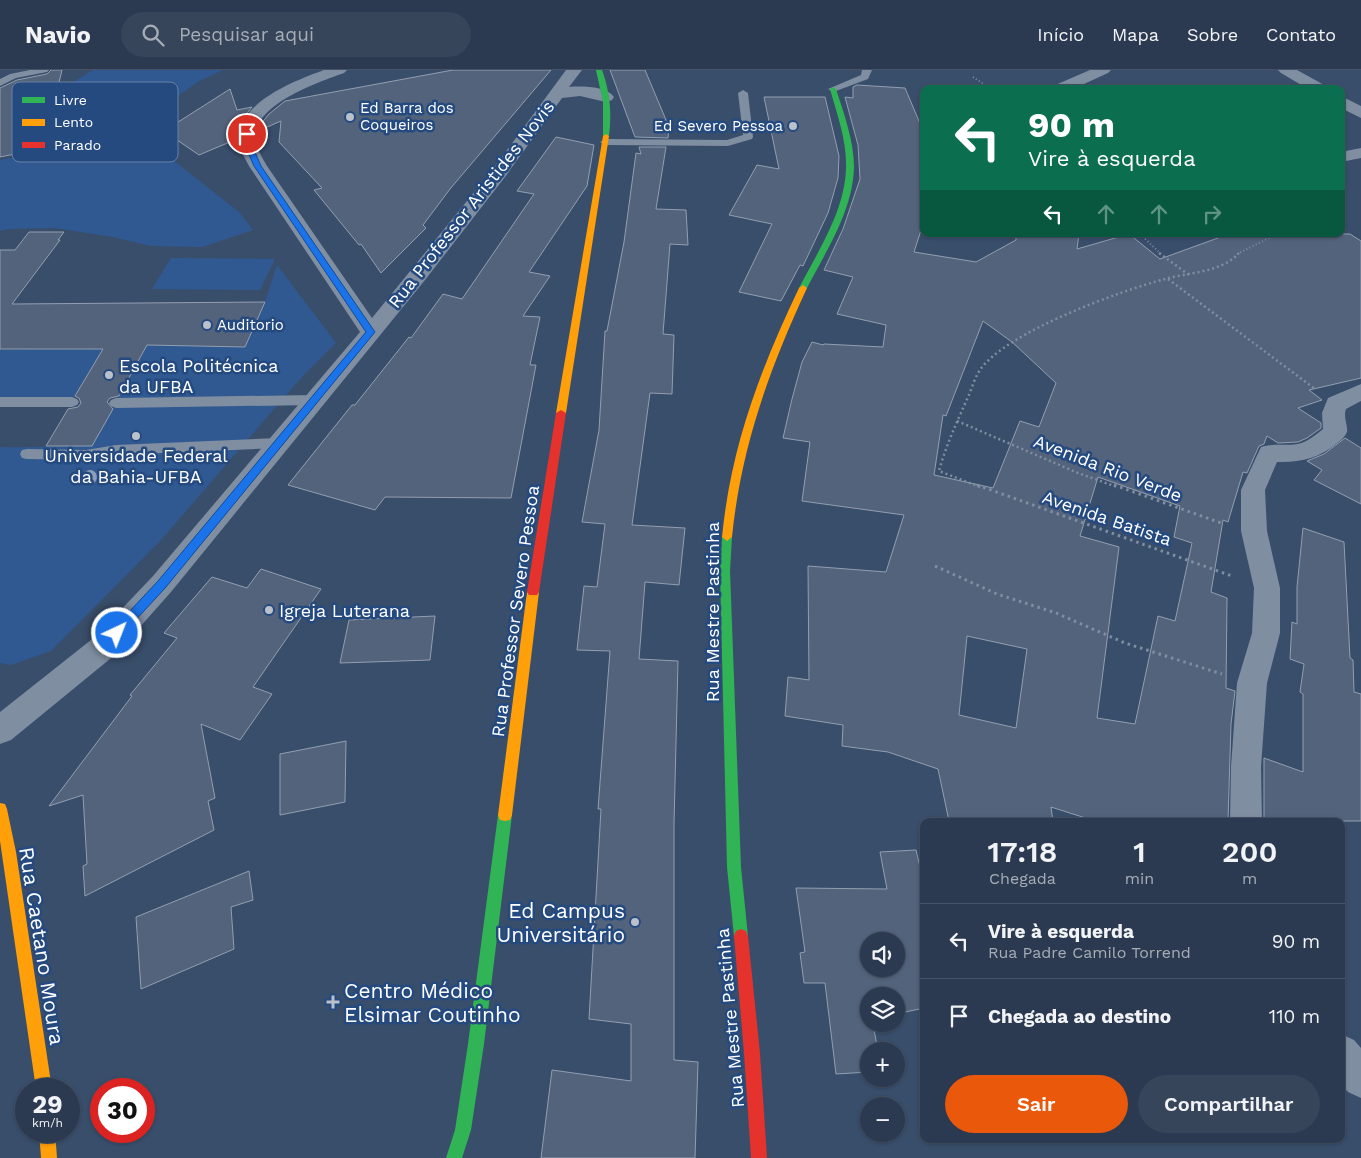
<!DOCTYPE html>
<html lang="pt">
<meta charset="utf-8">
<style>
body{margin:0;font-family:"Work Sans",sans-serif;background:#37455a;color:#f1f3f6;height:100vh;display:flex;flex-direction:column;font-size:19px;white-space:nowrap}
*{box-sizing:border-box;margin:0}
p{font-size:16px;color:#a6adb7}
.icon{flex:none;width:28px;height:28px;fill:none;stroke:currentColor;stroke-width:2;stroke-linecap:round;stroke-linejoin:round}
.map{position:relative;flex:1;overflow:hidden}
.details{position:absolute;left:920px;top:748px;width:425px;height:325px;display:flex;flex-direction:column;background:#2b3a50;border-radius:10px;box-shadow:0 1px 4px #0004,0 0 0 1px #475467}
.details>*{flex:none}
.guide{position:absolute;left:920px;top:15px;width:425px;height:152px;border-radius:10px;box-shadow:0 1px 4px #0004,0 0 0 1px #475467;background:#0b6e4f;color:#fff;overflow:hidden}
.controls{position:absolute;left:860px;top:862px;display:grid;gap:10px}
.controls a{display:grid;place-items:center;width:45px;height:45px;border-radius:50%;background:#2b3a50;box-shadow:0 1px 4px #0004,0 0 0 1px #475467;font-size:25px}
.speed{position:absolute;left:15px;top:1008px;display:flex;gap:10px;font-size:25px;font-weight:700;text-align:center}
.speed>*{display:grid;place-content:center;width:65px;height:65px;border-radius:50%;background:#2b3a50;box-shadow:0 1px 4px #0004,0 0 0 1px #475467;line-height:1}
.speed small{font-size:12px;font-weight:400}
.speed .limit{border:8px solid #d22;background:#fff;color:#111}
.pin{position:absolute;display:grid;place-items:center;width:42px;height:42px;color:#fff;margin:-21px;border:2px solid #fff;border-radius:50%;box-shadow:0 1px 5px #0007}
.me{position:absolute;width:55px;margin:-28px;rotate:43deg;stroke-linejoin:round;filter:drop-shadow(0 0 4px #0008)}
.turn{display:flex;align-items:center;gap:18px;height:105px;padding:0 25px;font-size:22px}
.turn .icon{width:65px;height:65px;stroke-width:2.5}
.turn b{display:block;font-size:35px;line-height:42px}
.lanes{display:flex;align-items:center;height:48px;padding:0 25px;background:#0003;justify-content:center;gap:25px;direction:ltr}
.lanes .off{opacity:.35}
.eta{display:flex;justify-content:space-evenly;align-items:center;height:85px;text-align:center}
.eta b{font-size:30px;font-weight:600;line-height:35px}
.cta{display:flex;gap:10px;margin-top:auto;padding:10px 25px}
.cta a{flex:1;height:58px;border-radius:30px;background:#ea580c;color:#fff;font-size:20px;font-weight:600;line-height:58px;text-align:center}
.cta a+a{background:#37455a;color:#f1f3f6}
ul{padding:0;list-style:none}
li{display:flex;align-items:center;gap:15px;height:75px;padding:0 25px;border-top:1px solid #475467}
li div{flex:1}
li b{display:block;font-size:19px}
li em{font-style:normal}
header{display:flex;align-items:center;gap:30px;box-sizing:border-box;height:70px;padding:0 25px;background:#2b3a50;border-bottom:1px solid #475467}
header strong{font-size:24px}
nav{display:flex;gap:28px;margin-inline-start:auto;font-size:18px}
.search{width:350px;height:45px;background:#37455a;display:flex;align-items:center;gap:12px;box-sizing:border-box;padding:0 18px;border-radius:28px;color:#a6adb7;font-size:19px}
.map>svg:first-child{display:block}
.green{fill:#305992}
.building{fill:#53637b;stroke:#929fb0;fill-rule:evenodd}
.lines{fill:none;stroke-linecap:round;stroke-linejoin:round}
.path-far2{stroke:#7f8ea1;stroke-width:2;stroke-dasharray:1 2.5;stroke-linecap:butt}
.path-far1{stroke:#7f8ea1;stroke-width:2.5;stroke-dasharray:2 3;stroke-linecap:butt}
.path{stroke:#7f8ea1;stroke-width:3;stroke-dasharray:2.5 4;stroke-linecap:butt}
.lane{fill:#7f8ea1;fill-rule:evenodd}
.street{fill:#7f8ea1;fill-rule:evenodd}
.fast{fill:#30b455;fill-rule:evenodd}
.slow{fill:#ff9f0a;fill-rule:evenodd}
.jam{fill:#e5322d;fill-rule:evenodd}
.tree{fill:#8c9eb7}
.route{fill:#1a73e8;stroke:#114b97}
.poi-dot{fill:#bac1cb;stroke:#244a80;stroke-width:2}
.labels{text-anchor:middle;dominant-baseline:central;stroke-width:5;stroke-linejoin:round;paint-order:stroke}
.far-poi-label{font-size:15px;fill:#fff;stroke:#244a80;text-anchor:start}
.street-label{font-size:18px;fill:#fff;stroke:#244a80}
.poi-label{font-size:18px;fill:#fff;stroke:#244a80;text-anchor:start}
.near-poi-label{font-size:21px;fill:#fff;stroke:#244a80;text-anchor:end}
.near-street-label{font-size:21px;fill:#fff;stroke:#244a80}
.key{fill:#244a80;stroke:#6680a6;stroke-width:1}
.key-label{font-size:14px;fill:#fff}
</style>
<header>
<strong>Navio</strong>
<div class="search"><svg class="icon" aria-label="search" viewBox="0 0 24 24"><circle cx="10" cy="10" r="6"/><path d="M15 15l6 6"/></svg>Pesquisar aqui</div>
<nav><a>Início</a><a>Mapa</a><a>Sobre</a><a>Contato</a></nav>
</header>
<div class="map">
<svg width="1361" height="1088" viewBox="0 0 1361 1088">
<rect width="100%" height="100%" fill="#394e6b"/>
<path class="green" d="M 93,0 L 223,0 L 199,11 L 144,50 L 164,83 L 239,142 L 253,160 L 202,177 L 151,176 L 113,167 L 55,158 L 9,159 L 0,161 L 0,90 L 59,79 L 58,51 L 62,19 Z
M 171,188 L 275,189 L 260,220 L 152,219 Z
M 277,195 L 336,273 L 300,309 L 162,469 L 51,581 L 11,595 L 0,593 L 0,377 C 31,378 61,376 92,376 L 147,275 L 245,277 L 265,232 Z
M 103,279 L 69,337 L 0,337 L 0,280 Z"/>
<path class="building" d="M 51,0 L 62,0 L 48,58 L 39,60 L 40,79 L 0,87 L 0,18 L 17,10 L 47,4 Z
M 453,0 L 551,0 L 450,119 L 423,155 L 426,158 L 381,203 L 361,174 L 359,175 L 314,120 L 322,118 L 279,72 L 281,51 L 258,61 L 261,54 L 269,44 L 285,31 Z
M 610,0 L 645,0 L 669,57 L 668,68 L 635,67 Z
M 857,15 L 905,18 L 924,63 L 924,151 L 914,182 L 976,192 L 1016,170 L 1016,164 L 1079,164 L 1077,179 L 1129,164 L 1160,189 L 1229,164 L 1350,164 L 1361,171 L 1361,308 L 1309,320 L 1322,330 L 1298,338 L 1321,353 L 1321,358 L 1307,368 L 1298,372 L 1278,373 L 1267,366 L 1264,374 L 1259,376 L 1247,403 L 1243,402 L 1228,452 L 1223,450 L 1211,522 L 1227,528 L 1226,618 L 1235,621 L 1231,654 L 1228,751 L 1095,751 L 1051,737 L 1053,751 L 949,751 L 938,699 L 888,682 L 842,676 L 843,655 L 785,646 L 788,607 L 809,610 L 808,496 L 886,502 L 904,445 L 802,431 L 810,372 L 783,368 L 792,329 L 802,292 L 812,272 L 823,275 L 824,274 L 883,277 L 886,255 L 837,244 L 853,207 L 824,200 L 843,159 L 860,109 L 858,75 L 845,27 L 853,28 L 853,17 ZM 983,251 L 1012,272 L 1056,313 L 1039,357 L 1020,351 L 993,418 L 934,405 L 943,345 L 946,346 ZM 1098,407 L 1180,436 L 1174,467 L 1192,473 L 1175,551 L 1158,546 L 1135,654 L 1097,648 L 1119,477 L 1080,466 ZM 967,566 L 1027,579 L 1016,658 L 959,645 Z
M 230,19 L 237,40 L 252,37 L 241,51 L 237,69 L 199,85 L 164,61 Z
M 764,27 L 825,27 L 839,86 L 838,108 L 828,143 L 803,196 L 800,195 L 781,231 L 739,222 L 772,154 L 729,145 L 757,95 L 779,99 Z
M 556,67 L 594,75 L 587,116 L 529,202 L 550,206 L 523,246 L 540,247 L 530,295 L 536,295 L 511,428 L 385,427 L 375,440 L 288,415 L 352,335 L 355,335 L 409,267 L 411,268 L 443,224 L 462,229 L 534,124 L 517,121 Z
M 639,77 L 666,77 L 656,139 L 686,140 L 688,175 L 670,174 L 663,264 L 674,265 L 672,324 L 650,323 L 632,455 L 685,458 L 679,515 L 645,512 L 639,589 L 678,591 L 674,754 L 674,990 L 698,992 L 695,1088 L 541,1088 L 552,1000 L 631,1011 L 631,954 L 589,949 L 601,739 L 598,739 L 610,581 L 577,580 L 584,516 L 597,517 L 605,454 L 582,452 L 599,360 L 605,261 L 607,261 L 624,172 L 636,83 L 641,84 Z
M 29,162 L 64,162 L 58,170 L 60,170 L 12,234 L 265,232 L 245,277 L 147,275 L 119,326 L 110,328 L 107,332 L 113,339 L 92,376 L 46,376 L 68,339 L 78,337 L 81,333 L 79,328 L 75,326 L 103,279 L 0,279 L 0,180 L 15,180 Z
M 1345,368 L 1361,378 L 1361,434 L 1314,410 L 1322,400 L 1307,391 L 1324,384 Z
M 1303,458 L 1344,472 L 1350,588 L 1353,590 L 1354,622 L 1361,624 L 1361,751 L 1264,751 L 1264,688 L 1303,702 L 1303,624 L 1300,622 L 1304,594 L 1290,589 L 1292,552 L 1297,554 L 1297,517 Z
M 261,499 L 321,519 L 253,617 L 272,624 L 240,670 L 201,654 L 215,728 L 208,731 L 214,760 L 85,826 L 83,796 L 87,794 L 83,725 L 49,736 L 132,626 L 130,625 L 177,568 L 164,563 L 212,507 L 247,518 Z
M 435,546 L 430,590 L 340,593 L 349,550 Z
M 346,671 L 345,732 L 280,745 L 280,684 Z
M 916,780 L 924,814 L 924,938 L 896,944 L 896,926 L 869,926 L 869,954 L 873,954 L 878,981 L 869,981 L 869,1002 L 836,1004 L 825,913 L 804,913 L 800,883 L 805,882 L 796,818 L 887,819 L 880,782 ZM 869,871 L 896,871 L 896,899 L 869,899 Z
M 249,801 L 253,830 L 231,837 L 234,879 L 141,919 L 136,847 Z"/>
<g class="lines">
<path class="path-far2" d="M 973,7 L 991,19
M 1341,133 L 1344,132
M 1140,164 L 1161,184
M 1237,184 L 1277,164"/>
<path class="path-far1" d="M 1159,183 L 1189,205
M 1168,209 L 1315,319
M 957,351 L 1078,403 L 1117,417
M 980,417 L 939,401 C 946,375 957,352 968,327 C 972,318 975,307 980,300 C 1006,262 1120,221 1165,209 C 1189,202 1221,203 1239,183"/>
<path class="path" d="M 977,415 L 1232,506
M 1114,415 L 1224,454
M 935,496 L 997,524 L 1056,543 L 1125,573 L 1222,604"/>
<path class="lane" d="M 30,0 L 49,0 L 47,2 L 16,8 L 0,16 L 0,9 L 10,4 Z
M 862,0 L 872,0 L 868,9 L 836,21 L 833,22 L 828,19 L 861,5 Z
M 743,20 L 748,23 L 753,67 L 752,69 L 728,76 L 605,75 L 600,72 L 605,69 L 727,70 L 743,65 L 738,23 Z
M 313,325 L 318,327 L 320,330 L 318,333 L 313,335 L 116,338 L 111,336 L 109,333 L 111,330 L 116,328 Z
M 0,327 L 72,327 L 77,329 L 79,332 L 77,335 L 72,337 L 0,337 Z
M 278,368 L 283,369 L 285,373 L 283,377 L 278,378 L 116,385 L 86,390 L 27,389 L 22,388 L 20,384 L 22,380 L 27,379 L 86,380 L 116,375 Z"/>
<path class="street" d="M 324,0 L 347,0 L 344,3 C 319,12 260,32 255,64 C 254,75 262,87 267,96 L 372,248 L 493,99 L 566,0 L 582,0 L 569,17 C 582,16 606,16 614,27 L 612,30 L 606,32 L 580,26 L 562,28 L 505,107 L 425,210 L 171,522 L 116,584 L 11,670 L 0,674 L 0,642 L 96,566 L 153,506 L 360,262 L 249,96 C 244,87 237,74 239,63 C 245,30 296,10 324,0 Z
M 1090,0 L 1111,0 L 1108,3 L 1073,19 L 1051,19 L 1053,16 Z
M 1278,0 L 1297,0 L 1326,16 L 1328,19 L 1308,19 L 1281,3 Z
M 1341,26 L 1361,36 L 1361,48 L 1341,38 Z
M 1361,78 L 1361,88 L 1341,92 L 1341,82 Z
M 1361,314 L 1361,331 L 1346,339 C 1343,347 1348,355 1347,362 C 1345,367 1340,371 1336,374 C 1319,388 1299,393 1277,392 L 1265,420 L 1267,461 L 1280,518 L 1280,563 L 1267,613 L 1261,697 L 1262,751 L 1230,751 L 1231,697 L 1237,613 L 1252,563 L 1254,518 L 1241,461 L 1241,420 L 1261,377 C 1273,373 1285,376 1298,374 C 1307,372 1316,365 1323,359 L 1322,343 L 1328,328 Z
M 1341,964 L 1354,970 L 1361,978 L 1361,1028 L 1348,1022 L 1341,1014 Z"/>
<path class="fast" d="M 596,0 L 602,0 C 610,22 612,43 609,66 L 606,68 L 603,66 L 603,32 Z
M 833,17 L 836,19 C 844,44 854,71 854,97 C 853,141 826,181 807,218 L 803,221 L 799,218 C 818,181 845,141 846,98 C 847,71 837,44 830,19 Z
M 727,463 L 732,467 L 730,501 L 741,797 L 748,866 L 746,871 L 741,873 L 736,871 L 734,866 L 727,797 L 720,501 L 722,467 Z
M 505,739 L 510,740 L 512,745 L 484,974 L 471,1060 L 462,1088 L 446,1088 L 455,1060 L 468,974 L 498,745 L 500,740 Z"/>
<path class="slow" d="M 606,64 L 609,66 L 566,343 L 561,346 L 556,343 L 603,66 Z
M 803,215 L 807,218 C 769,300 741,377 732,467 L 727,471 L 722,467 C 731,376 760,300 799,218 Z
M 533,517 L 537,519 L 539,522 L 512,745 L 510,750 L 505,751 L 500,750 L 498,745 L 527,522 L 529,519 Z
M 0,733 L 5,734 L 7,739 L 16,782 L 52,1019 L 36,1019 L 0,771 Z
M 39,1061 L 55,1061 L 57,1088 L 41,1088 Z"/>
<path class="jam" d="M 561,340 L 566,343 L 539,522 L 537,525 L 529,525 L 527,522 L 556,343 Z
M 741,859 L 746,861 L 748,866 L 760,983 L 767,1088 L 751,1088 L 744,983 L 734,866 L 736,861 Z"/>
</g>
<circle class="tree" cx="90" cy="407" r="7"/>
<path class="route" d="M 247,62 L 251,64 L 254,80 L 261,96 L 375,262 L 166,517 L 121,566 L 113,566 L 111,563 L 113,559 L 158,511 L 366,262 L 254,96 L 247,80 L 244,64 Z"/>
<g class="poi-dot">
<circle cx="350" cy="47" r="5"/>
<circle cx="793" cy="56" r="5"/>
<circle cx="207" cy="255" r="5"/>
<circle cx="109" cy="305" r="5"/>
<circle cx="136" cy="366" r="5"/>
<circle cx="269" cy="540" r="5"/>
<circle cx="635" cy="852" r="5"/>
<path d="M330.5 924.5h5v5h5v5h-5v5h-5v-5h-5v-5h5z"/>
</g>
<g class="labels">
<g class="far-poi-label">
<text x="360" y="38">Ed Barra dos<tspan x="360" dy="17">Coqueiros</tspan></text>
<text x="783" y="56" text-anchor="end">Ed Severo Pessoa</text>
<text x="217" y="255">Auditorio</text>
</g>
<g class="street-label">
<text transform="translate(471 134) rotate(-52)">Rua Professor Aristides Novis</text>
<text transform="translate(1108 398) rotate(21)">Avenida Rio Verde</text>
<text transform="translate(1107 448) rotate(19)">Avenida Batista</text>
<text transform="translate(515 541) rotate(-82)">Rua Professor Severo Pessoa</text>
<text transform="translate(712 542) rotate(-90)">Rua Mestre Pastinha</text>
<text transform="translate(730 948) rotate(-95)">Rua Mestre Pastinha</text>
</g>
<g class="poi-label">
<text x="119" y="295">Escola Politécnica<tspan x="119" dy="21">da UFBA</tspan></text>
<text x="136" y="385" text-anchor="middle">Universidade Federal<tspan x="136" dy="21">da Bahia-UFBA</tspan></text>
<text x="279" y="540">Igreja Luterana</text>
</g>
<g class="near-poi-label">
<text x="625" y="840">Ed Campus<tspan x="625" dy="24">Universitário</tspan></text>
<text x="344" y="920" text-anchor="start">Centro Médico<tspan x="344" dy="24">Elsimar Coutinho</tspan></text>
</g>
<g class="near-street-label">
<text transform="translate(42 876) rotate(81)">Rua Caetano Moura</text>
</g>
</g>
<rect x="12" y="12" width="166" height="80" rx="8" class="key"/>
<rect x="22" y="27" width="23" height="6" fill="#30b455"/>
<rect x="22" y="49" width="23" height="7" fill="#ff9f0a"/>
<rect x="22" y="72" width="23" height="6" fill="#e5322d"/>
<g class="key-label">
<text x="54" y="35">Livre</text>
<text x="54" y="57">Lento</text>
<text x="54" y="80">Parado</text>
</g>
</svg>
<div class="controls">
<a><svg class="icon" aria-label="sound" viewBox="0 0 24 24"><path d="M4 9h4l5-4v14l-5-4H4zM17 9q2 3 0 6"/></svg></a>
<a><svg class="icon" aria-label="layers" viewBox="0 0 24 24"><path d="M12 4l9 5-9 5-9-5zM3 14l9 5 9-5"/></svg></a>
<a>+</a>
<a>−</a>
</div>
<div class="speed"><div>29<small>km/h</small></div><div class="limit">30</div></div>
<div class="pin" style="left:247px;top:64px;background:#d93025"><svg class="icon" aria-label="arrive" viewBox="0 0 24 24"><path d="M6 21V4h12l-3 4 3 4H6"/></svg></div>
<svg class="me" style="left:117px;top:563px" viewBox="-20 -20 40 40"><circle r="17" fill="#1a73e8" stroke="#fff" stroke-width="3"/><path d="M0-11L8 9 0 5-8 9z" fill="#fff"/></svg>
<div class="guide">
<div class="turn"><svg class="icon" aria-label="left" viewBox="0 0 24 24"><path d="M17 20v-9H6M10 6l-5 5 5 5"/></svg><div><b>90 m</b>Vire à esquerda</div></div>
<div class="lanes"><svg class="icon" aria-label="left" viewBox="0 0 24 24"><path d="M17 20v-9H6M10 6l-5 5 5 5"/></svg><svg class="icon off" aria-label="ahead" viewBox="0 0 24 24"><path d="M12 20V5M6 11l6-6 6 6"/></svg><svg class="icon off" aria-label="ahead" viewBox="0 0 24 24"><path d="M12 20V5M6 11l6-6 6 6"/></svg><svg class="icon off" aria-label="right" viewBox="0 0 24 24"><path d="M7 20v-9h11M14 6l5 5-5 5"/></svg></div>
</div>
<section class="details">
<div class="eta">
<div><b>17:18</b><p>Chegada</p></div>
<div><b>1</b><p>min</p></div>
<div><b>200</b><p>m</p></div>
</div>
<ul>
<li><svg class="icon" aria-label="left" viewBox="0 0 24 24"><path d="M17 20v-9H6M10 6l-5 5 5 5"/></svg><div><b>Vire à esquerda</b><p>Rua Padre Camilo Torrend</p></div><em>90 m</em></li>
<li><svg class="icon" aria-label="arrive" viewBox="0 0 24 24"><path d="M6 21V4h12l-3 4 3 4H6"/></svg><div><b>Chegada ao destino</b></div><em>110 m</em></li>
</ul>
<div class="cta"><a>Sair</a><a>Compartilhar</a></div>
</section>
</div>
